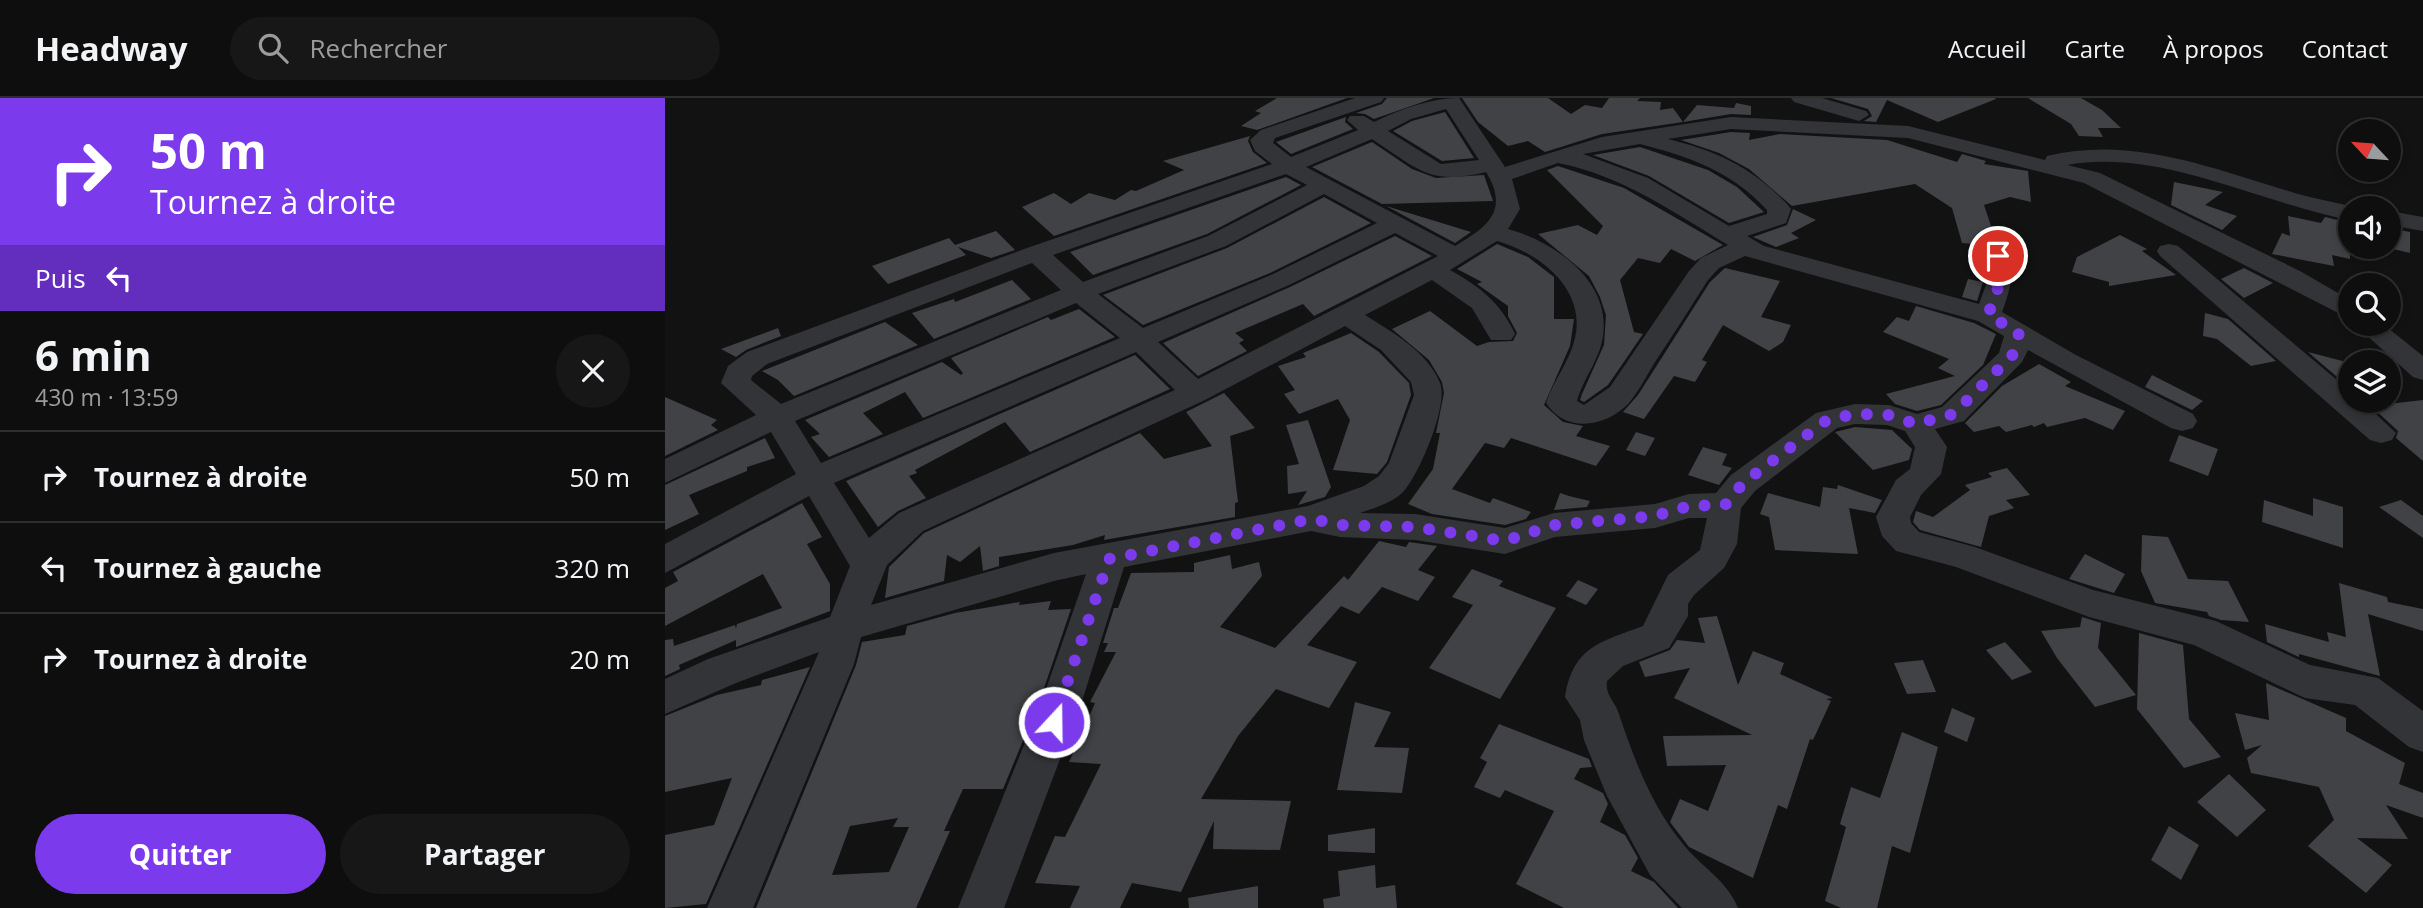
<!DOCTYPE html>
<html lang="fr">
<meta charset="utf-8">
<style>
body{margin:0;font-family:"Open Sans",sans-serif;background:#171717;color:#f1f3f6;height:100vh;display:flex;flex-direction:column;font-size:26px;white-space:nowrap}
*{box-sizing:border-box;margin:0}
p{font-size:23px;color:#9b9c9e}
.icon{flex:none;width:38px;height:38px;fill:none;stroke:currentColor;stroke-width:2;stroke-linecap:round;stroke-linejoin:round}
.map{position:relative;flex:1;overflow:hidden}
.drawer{display:flex;flex-direction:column;background:#0e0e0e;width:665px}
.drawer>*{flex:none}
.hud{background:#7c3aed;color:#fff;overflow:hidden}
.needle{width:46px;rotate:296deg}
.fabs{position:absolute;left:1673px;top:21px;display:grid;gap:14px}
.fabs a{display:grid;place-items:center;width:63px;height:63px;border-radius:50%;background:#0e0e0e;box-shadow:0 4px 10px #0003,0 0 0 2px #2e2e2e;font-size:35px}
.pin{position:absolute;display:grid;place-items:center;width:60px;height:60px;color:#fff;margin:-30px;border:4px solid #fff;border-radius:50%;box-shadow:0 2px 7px #0007}
.me{position:absolute;width:77px;margin:-38px;rotate:21deg;stroke-linejoin:round;filter:drop-shadow(0 0 5px #0008)}
.turn{display:flex;align-items:center;gap:24px;height:147px;padding:0 35px;font-size:32px}
.turn .icon{width:91px;height:91px;stroke-width:2.5}
.turn b{display:block;font-size:49px;line-height:60px}
.then{display:flex;align-items:center;height:66px;padding:0 35px;background:#0003;gap:14px;font-size:26px}
.round{display:grid;place-items:center;flex:none;width:74px;height:74px;border-radius:37px;background:#171717}
.headline{display:flex;align-items:center;justify-content:space-between;height:119px;padding:0 35px}
h1{font-size:42px;font-weight:700;line-height:52px}
.button{display:flex;gap:14px;margin-top:auto;padding:14px 35px}
.button a{flex:1;height:80px;border-radius:42px;background:#7c3aed;color:#fff;font-size:28px;font-weight:700;line-height:80px;text-align:center}
.button a+a{background:#171717;color:#f1f3f6}
ul{padding:0;list-style:none}
li{display:flex;align-items:center;gap:21px;height:91px;padding:0 35px;border-top:2px solid #2e2e2e}
li div{flex:1}
li b{display:block;font-size:26px}
li em{font-style:normal}
header{display:flex;align-items:center;gap:42px;box-sizing:border-box;height:98px;padding:0 35px;background:#0e0e0e;border-bottom:2px solid #2e2e2e}
header strong{font-size:33px}
nav{display:flex;gap:38px;margin-inline-start:auto;font-size:24px}
.search{width:490px;height:63px;background:#171717;display:flex;align-items:center;gap:18px;box-sizing:border-box;padding:0 24px;border-radius:38px;color:#9b9c9e;font-size:26px}
main{display:flex;flex:1;min-height:0}
.map>svg:first-child{display:block}
.building{fill:#414246;fill-rule:evenodd}
.lines{fill:none;stroke-linecap:round;stroke-linejoin:round}
.minor{fill:#333438;fill-rule:evenodd}
.route{stroke:#7c3aed;stroke-width:12;stroke-dasharray:0 21.6}
</style>
<header>
<strong>Headway</strong>
<div class="search"><svg class="icon" aria-label="search" viewBox="0 0 24 24"><circle cx="10" cy="10" r="6"/><path d="M15 15l6 6"/></svg>Rechercher</div>
<nav><a>Accueil</a><a>Carte</a><a>À propos</a><a>Contact</a></nav>
</header>
<main>
<section class="drawer">
<div class="hud">
<div class="turn"><svg class="icon" aria-label="right" viewBox="0 0 24 24"><path d="M7 20v-9h11M14 6l5 5-5 5"/></svg><div><b>50 m</b>Tournez à droite</div></div>
<div class="then">Puis<svg class="icon" aria-label="left" viewBox="0 0 24 24"><path d="M17 20v-9H6M10 6l-5 5 5 5"/></svg></div>
</div>
<div class="headline"><div><h1>6 min</h1><p>430 m · 13:59</p></div><a class="round"><svg class="icon" aria-label="close" viewBox="0 0 24 24"><path d="M6 6l12 12M18 6L6 18"/></svg></a></div>
<ul>
<li><svg class="icon" aria-label="right" viewBox="0 0 24 24"><path d="M7 20v-9h11M14 6l5 5-5 5"/></svg><div><b>Tournez à droite</b></div><em>50 m</em></li>
<li><svg class="icon" aria-label="left" viewBox="0 0 24 24"><path d="M17 20v-9H6M10 6l-5 5 5 5"/></svg><div><b>Tournez à gauche</b></div><em>320 m</em></li>
<li><svg class="icon" aria-label="right" viewBox="0 0 24 24"><path d="M7 20v-9h11M14 6l5 5-5 5"/></svg><div><b>Tournez à droite</b></div><em>20 m</em></li>
</ul>
<div class="button"><a>Quitter</a><a>Partager</a></div>
</section>
<div class="map">
<svg width="1758" height="810" viewBox="0 0 1758 810">
<rect width="100%" height="100%" fill="#121213"/>
<path class="building" d="M 612,0 L 682,0 L 592,32 L 576,28 L 596,15 L 590,13 Z
M 722,0 L 769,0 L 709,21 L 700,16 L 691,15 L 717,6 Z
M 797,0 L 883,0 L 906,16 L 920,7 L 937,10 L 944,0 L 975,0 L 972,3 L 996,4 L 995,12 L 1008,10 L 1018,24 L 937,36 L 880,54 L 863,43 L 843,48 L 813,24 Z
M 1166,0 L 1330,0 L 1331,1 L 1273,24 L 1222,2 L 1211,24 L 1199,23 L 1207,18 L 1203,11 Z
M 1363,0 L 1416,0 L 1437,12 L 1456,30 L 1433,30 L 1438,39 L 1414,38 L 1406,26 Z
M 1071,5 L 1086,8 L 1086,17 L 1066,16 L 1018,24 L 1032,7 L 1069,10 Z
M 780,14 L 809,60 L 777,63 L 728,33 L 747,23 Z
M 681,19 L 680,24 L 688,31 L 626,56 L 611,44 Z
M 1066,34 L 1085,35 L 1084,42 L 1115,36 L 1222,42 L 1292,64 L 1297,56 L 1321,63 L 1319,66 L 1363,73 L 1366,104 L 1345,99 L 1319,107 L 1329,137 L 1323,137 L 1325,144 L 1320,147 L 1297,145 L 1287,110 L 1250,86 L 1127,108 L 1084,71 L 1054,55 L 1016,42 Z
M 585,38 L 583,43 L 588,54 L 602,65 L 389,138 L 357,109 L 389,95 L 406,106 L 424,95 L 450,102 L 466,92 L 471,93 L 519,72 L 498,63 Z
M 707,44 L 747,71 L 771,80 L 819,77 L 828,103 L 717,106 L 647,69 Z
M 975,49 L 1043,72 L 1072,89 L 1099,114 L 1064,125 L 984,78 L 928,57 Z
M 893,68 L 959,90 L 1058,147 L 1030,163 L 1006,151 L 995,165 L 973,160 L 955,182 L 969,234 L 978,236 L 943,287 L 919,304 L 915,302 L 917,296 L 939,247 L 941,217 L 935,199 L 924,178 L 873,136 L 913,127 L 932,137 L 938,128 L 882,72 Z
M 621,79 L 636,87 L 542,136 L 428,177 L 405,154 Z
M 1509,84 L 1558,94 L 1540,107 L 1572,118 L 1557,132 L 1506,107 Z
M 659,99 L 706,125 L 605,175 L 478,227 L 438,197 L 562,150 Z
M 721,108 L 806,134 L 790,145 Z
M 1128,111 L 1151,122 L 1126,135 L 1134,140 L 1111,149 L 1088,139 L 1122,127 Z
M 1623,118 L 1656,125 L 1660,119 L 1685,125 L 1685,161 L 1667,157 L 1669,168 L 1607,156 L 1617,135 L 1625,138 Z
M 1724,130 L 1745,134 L 1745,155 L 1724,150 Z
M 331,133 L 350,152 L 326,160 L 293,149 L 301,157 L 223,186 L 207,168 L 284,140 L 290,147 Z
M 1455,137 L 1482,151 L 1477,153 L 1511,177 L 1444,188 L 1444,184 L 1407,174 L 1412,159 Z
M 730,138 L 767,158 L 649,218 L 638,206 L 570,235 L 579,242 L 574,245 L 582,253 L 533,278 L 498,245 L 625,189 Z
M 832,146 L 863,159 L 889,179 L 889,221 L 909,221 L 905,248 L 879,307 L 898,324 L 918,328 L 911,338 L 945,348 L 931,368 L 846,340 L 839,350 L 820,345 L 787,391 L 825,405 L 828,400 L 866,414 L 861,421 L 840,427 L 767,416 L 743,406 L 768,371 L 775,335 L 771,335 L 779,295 L 777,284 L 764,262 L 727,231 L 765,213 L 812,248 L 824,244 L 848,243 L 852,235 L 843,218 L 843,208 L 812,186 L 817,184 L 792,171 Z
M 1060,170 L 1115,183 L 1096,219 L 1126,227 L 1118,244 L 1104,253 L 1058,227 L 1037,262 L 1042,264 L 1030,284 L 1009,278 L 979,321 L 958,314 L 973,297 L 1045,184 Z
M 1579,170 L 1608,185 L 1579,200 L 1556,181 Z
M 1303,181 L 1318,184 L 1312,203 L 1297,199 Z
M 347,182 L 366,201 L 269,241 L 247,215 L 289,201 L 290,204 Z
M 1251,208 L 1309,225 L 1331,236 L 1318,267 L 1276,307 L 1252,313 L 1230,306 L 1221,296 L 1290,278 L 1273,270 L 1284,261 L 1218,234 L 1232,219 L 1244,223 Z
M 414,211 L 450,239 L 258,320 L 240,294 L 198,315 L 218,336 L 164,359 L 146,339 L 155,336 L 140,322 L 277,264 L 296,277 L 298,275 L 286,260 L 383,219 L 386,222 Z
M 1540,215 L 1563,221 L 1611,263 L 1586,268 L 1552,241 L 1538,238 Z
M 220,224 L 253,247 L 129,298 L 113,282 L 97,273 Z
M 113,230 L 116,238 L 81,252 L 71,259 L 56,251 Z
M 686,235 L 714,254 L 744,285 L 746,297 L 722,364 L 712,376 L 668,372 L 685,322 L 673,301 L 634,316 L 619,296 L 630,292 L 613,268 L 641,259 L 638,255 Z
M 1643,254 L 1685,265 L 1685,290 Z
M 470,257 L 505,291 L 365,354 L 340,324 L 250,372 L 252,375 L 244,378 L 261,400 L 233,413 L 213,429 L 181,383 Z
M 1374,266 L 1406,284 L 1400,288 L 1460,313 L 1448,332 L 1420,320 L 1382,329 L 1379,325 L 1369,329 L 1367,327 L 1341,334 L 1334,328 L 1309,334 L 1300,325 L 1337,288 Z
M 1487,277 L 1538,303 L 1527,312 L 1480,289 Z
M 559,295 L 590,330 L 565,338 L 573,404 L 570,405 L 570,419 L 439,442 L 440,437 L 408,447 L 334,459 L 334,468 L 318,473 L 315,448 L 295,464 L 282,457 L 279,483 L 220,500 L 224,469 L 259,435 L 475,335 L 499,361 L 547,348 L 521,314 Z
M 0,299 L 52,322 L 46,327 L 53,332 L 0,358 Z
M 1758,302 L 1758,363 L 1731,340 L 1733,333 L 1706,308 Z
M 643,322 L 666,389 L 660,399 L 633,407 L 642,393 L 623,396 L 622,368 L 634,366 L 621,327 Z
M 1190,329 L 1227,332 L 1247,351 L 1244,362 L 1208,372 L 1170,334 Z
M 971,334 L 990,340 L 980,358 L 961,352 Z
M 1514,337 L 1553,351 L 1543,378 L 1504,363 Z
M 100,340 L 110,360 L 82,369 L 82,373 L 24,397 L 34,416 L 0,432 L 0,387 Z
M 1038,349 L 1062,356 L 1057,367 L 1067,370 L 1054,387 L 1023,377 Z
M 1342,370 L 1365,397 L 1341,402 L 1349,410 L 1324,418 L 1316,449 L 1255,432 L 1248,424 L 1251,413 L 1268,419 L 1305,392 L 1300,387 L 1327,379 L 1323,375 Z
M 1173,387 L 1217,402 L 1210,415 L 1184,410 L 1193,456 L 1110,452 L 1104,419 L 1095,416 L 1103,395 L 1155,409 L 1158,389 L 1172,391 Z
M 895,395 L 904,398 L 925,403 L 922,409 L 889,412 Z
M 1648,400 L 1678,409 L 1678,450 L 1597,424 L 1599,402 L 1648,418 Z
M 1736,402 L 1758,418 L 1758,440 L 1714,409 Z
M 137,405 L 157,439 L 142,446 L 165,486 L 165,513 L 71,549 L 71,542 L 14,567 L 15,571 L 0,578 L 0,542 L 8,541 L 9,548 L 70,527 L 71,531 L 72,526 L 117,510 L 98,476 L 0,528 L 0,490 L 13,483 L 8,474 Z
M 1477,437 L 1503,439 L 1523,481 L 1563,483 L 1584,524 L 1556,522 L 1544,518 L 1542,514 L 1490,505 L 1476,473 Z
M 714,443 L 741,449 L 744,444 L 772,448 L 753,472 L 770,479 L 753,503 L 717,489 L 694,516 L 676,508 L 642,547 L 692,564 L 664,610 L 611,591 L 573,638 L 536,701 L 626,703 L 615,752 L 548,751 L 549,723 L 516,794 L 467,785 L 455,810 L 405,810 L 415,788 L 370,785 L 390,738 L 400,739 L 436,666 L 404,664 L 430,605 L 425,604 L 451,554 L 439,554 L 443,545 L 438,545 L 449,510 L 453,510 L 466,475 L 529,474 L 529,465 L 565,457 L 567,471 L 594,464 L 597,478 L 555,529 L 610,550 L 679,478 L 683,482 Z
M 1420,456 L 1460,476 L 1449,495 L 1404,481 Z
M 807,471 L 838,483 L 834,488 L 891,510 L 835,601 L 764,570 L 808,507 L 787,499 Z
M 913,482 L 933,491 L 921,507 L 901,498 Z
M 1674,485 L 1722,499 L 1723,504 L 1758,511 L 1758,533 L 1703,516 L 1715,578 L 1634,556 L 1634,559 L 1602,544 L 1600,526 L 1664,544 L 1662,534 L 1681,539 Z
M 386,503 L 383,512 L 406,511 L 376,599 L 338,691 L 298,691 L 279,733 L 285,733 L 251,810 L 91,810 L 191,567 L 197,544 L 240,537 L 242,528 L 290,515 L 355,504 L 354,507 ZM 233,720 L 228,729 L 244,729 L 224,774 L 167,777 L 185,728 Z
M 1052,518 L 1073,587 L 1088,553 L 1119,565 L 1115,576 L 1168,600 L 1161,601 L 1166,603 L 1148,642 L 1145,641 L 1122,711 L 1113,707 L 1088,780 L 1024,749 L 1005,724 L 1015,701 L 1043,713 L 1061,667 L 1002,668 L 998,638 L 1087,637 L 1009,600 L 1025,570 L 980,579 L 974,564 L 1005,552 L 1012,542 L 1040,545 L 1033,520 Z
M 1417,519 L 1436,525 L 1433,550 L 1471,597 L 1430,609 L 1392,560 L 1376,533 L 1415,529 Z
M 1474,535 L 1518,547 L 1524,621 L 1556,659 L 1519,670 L 1472,611 Z
M 1340,544 L 1367,574 L 1347,582 L 1321,552 Z
M 1258,562 L 1271,594 L 1242,596 L 1229,565 Z
M 145,569 L 41,806 L 0,810 L 0,737 L 49,727 L 67,680 L 0,694 L 0,618 L 52,597 L 96,587 L 97,582 Z
M 1601,585 L 1681,620 L 1681,633 L 1740,665 L 1734,686 L 1758,695 L 1758,720 L 1721,707 L 1743,741 L 1692,740 L 1727,767 L 1701,795 L 1643,748 L 1669,722 L 1654,689 L 1586,675 L 1582,660 L 1597,647 L 1580,652 L 1570,615 L 1604,622 Z
M 690,604 L 726,614 L 709,649 L 744,650 L 737,695 L 672,692 Z
M 1287,610 L 1310,620 L 1302,644 L 1279,634 Z
M 834,626 L 924,661 L 927,669 L 915,670 L 909,681 L 938,695 L 943,706 L 935,724 L 960,737 L 973,760 L 966,773 L 989,784 L 1013,810 L 899,810 L 851,786 L 889,713 L 840,692 L 835,700 L 809,689 L 822,664 L 815,660 Z
M 1237,634 L 1273,649 L 1245,755 L 1227,748 L 1212,810 L 1176,810 L 1160,803 L 1181,729 L 1175,726 L 1186,689 L 1215,700 Z
M 1564,676 L 1601,712 L 1572,739 L 1532,704 Z
M 1504,728 L 1534,747 L 1516,782 L 1486,762 Z
M 710,730 L 710,755 L 663,753 L 663,737 Z
M 710,767 L 711,790 L 730,787 L 732,810 L 659,810 L 658,801 L 675,798 L 673,773 Z
M 593,788 L 593,810 L 524,810 L 523,800 Z"/>
<g class="lines">
<path class="minor" d="M 690,0 L 719,0 L 716,4 L 610,40 L 608,45 L 626,59 L 693,32 L 682,22 L 685,18 L 699,18 L 709,24 C 736,11 765,0 794,0 L 840,69 L 937,39 L 1066,19 L 1243,28 L 1380,62 L 1382,58 C 1465,38 1541,68 1620,92 C 1644,100 1669,104 1693,110 L 1685,110 L 1685,122 C 1594,105 1495,50 1402,67 L 1435,75 L 1635,173 L 1685,202 L 1685,221 L 1419,85 L 1243,40 L 1066,31 L 1003,41 C 1052,53 1088,70 1122,106 L 1126,111 L 1121,125 L 1082,138 L 1099,148 L 1314,206 L 1321,187 L 1320,152 L 1323,147 L 1341,147 C 1354,166 1344,195 1337,214 L 1411,257 L 1528,316 L 1532,323 L 1528,330 L 1517,333 L 1506,330 L 1363,252 L 1357,264 L 1299,323 L 1270,331 L 1282,349 L 1276,376 L 1256,397 L 1245,419 L 1246,425 L 1254,434 L 1310,449 L 1428,492 L 1551,523 L 1645,567 L 1713,580 L 1758,613 L 1758,654 L 1744,649 L 1690,607 L 1640,600 L 1529,547 L 1424,519 L 1291,469 L 1231,453 L 1217,438 L 1211,419 L 1231,382 L 1245,371 L 1250,349 L 1240,333 L 1222,327 L 1190,326 L 1172,330 L 1090,393 L 1076,410 L 1072,446 L 1059,470 L 1029,497 L 1023,506 L 1023,518 L 1004,550 L 958,568 L 942,583 C 940,598 950,603 954,616 C 969,661 987,709 1018,746 C 1036,769 1062,782 1073,810 L 1017,810 L 985,777 L 942,698 L 919,642 L 915,622 L 900,599 C 908,549 935,544 978,528 L 1003,477 L 1035,452 L 1042,420 L 1024,420 L 990,430 L 890,439 L 840,456 L 750,442 L 675,439 L 646,433 L 459,469 L 418,600 L 339,810 L 293,810 L 378,600 L 421,476 L 389,483 L 196,539 L 189,566 L 88,810 L 42,810 L 154,554 L 71,585 L 0,616 L 0,581 L 43,561 L 165,519 L 185,468 L 144,398 L 0,475 L 0,446 L 131,376 L 106,334 L 0,385 L 0,361 L 91,317 L 56,285 L 63,268 L 82,254 L 362,150 L 607,66 L 590,53 L 585,42 L 596,32 ZM 781,11 L 814,62 L 776,66 L 723,33 L 746,21 ZM 707,41 C 753,71 764,88 821,74 C 845,113 822,129 790,148 L 641,69 ZM 975,46 C 1025,59 1066,73 1102,112 L 1102,116 L 1064,128 L 983,80 L 918,56 ZM 893,65 C 956,77 1010,115 1063,147 L 1036,160 L 1024,173 L 945,289 L 919,307 L 912,303 C 918,281 935,261 938,238 C 946,183 890,144 843,131 L 855,111 L 847,81 ZM 621,76 L 642,87 L 543,138 L 418,184 L 388,157 ZM 659,96 L 712,125 L 606,177 L 478,230 L 433,196 L 561,148 ZM 730,135 L 773,158 L 533,281 L 493,244 L 624,187 ZM 832,143 C 875,155 921,191 910,240 C 905,263 888,283 881,305 C 901,336 941,329 964,305 C 974,293 982,277 990,264 C 1008,237 1025,210 1043,182 L 1054,170 L 1080,158 L 1313,223 L 1339,238 L 1334,255 L 1277,309 L 1252,316 L 1224,307 L 1190,306 L 1151,315 L 1066,377 L 1051,395 L 1024,396 L 990,406 L 889,415 L 840,430 L 750,416 L 695,415 C 709,410 727,405 738,394 C 754,377 784,306 775,285 C 763,254 727,234 700,217 L 767,182 L 807,210 L 826,242 L 846,242 L 850,236 C 836,205 814,188 785,172 ZM 367,165 L 396,192 L 116,306 L 86,282 L 87,278 L 102,266 ZM 411,205 L 455,240 L 156,365 L 130,323 ZM 680,228 L 716,252 L 746,284 L 749,297 L 724,365 L 714,378 L 699,388 L 643,408 L 389,455 L 206,507 L 222,467 L 258,433 L 540,302 ZM 471,254 L 510,292 L 234,415 L 204,440 L 169,385 Z
M 1126,0 L 1157,0 L 1201,13 L 1204,17 L 1194,23 L 1129,4 Z
M 1724,113 L 1758,119 L 1758,133 L 1724,127 Z
M 1504,146 L 1513,148 L 1685,293 L 1685,303 L 1697,303 L 1731,335 L 1727,342 L 1716,345 L 1705,342 L 1495,158 L 1492,153 L 1495,148 Z
M 1689,226 L 1718,226 L 1758,258 L 1758,282 L 1748,279 Z"/>
</g>
<g class="lines">
<path class="route" d="M 389,624 L 444,461 L 647,421 L 675,427 L 750,429 L 840,443 L 889,427 L 990,418 L 1024,408 L 1060,407 L 1078,385 L 1162,322 L 1190,316 L 1224,317 L 1251,326 L 1288,316 L 1347,258 L 1354,235 L 1323,217 L 1334,187 L 1333,158"/>
</g>
</svg>
<div class="fabs">
<a><svg class="needle" viewBox="-14 -14 28 28"><path d="M0-13l5 13h-10z" fill="#e53935"/><path d="M0 13l5-13h-10z" fill="#9b9c9e"/></svg></a>
<a><svg class="icon" aria-label="sound" viewBox="0 0 24 24"><path d="M4 9h4l5-4v14l-5-4H4zM17 9q2 3 0 6"/></svg></a>
<a><svg class="icon" aria-label="search" viewBox="0 0 24 24"><circle cx="10" cy="10" r="6"/><path d="M15 15l6 6"/></svg></a>
<a><svg class="icon" aria-label="layers" viewBox="0 0 24 24"><path d="M12 4l9 5-9 5-9-5zM3 14l9 5 9-5"/></svg></a>
</div>
<div class="pin" style="left:1333px;top:158px;background:#d93025"><svg class="icon" aria-label="arrive" viewBox="0 0 24 24"><path d="M6 21V4h12l-3 4 3 4H6"/></svg></div>
<svg class="me" style="left:389px;top:624px" viewBox="-20 -20 40 40"><circle r="17" fill="#7c3aed" stroke="#fff" stroke-width="3"/><path d="M0-11L8 9 0 5-8 9z" fill="#fff"/></svg>
</div>
</main>
